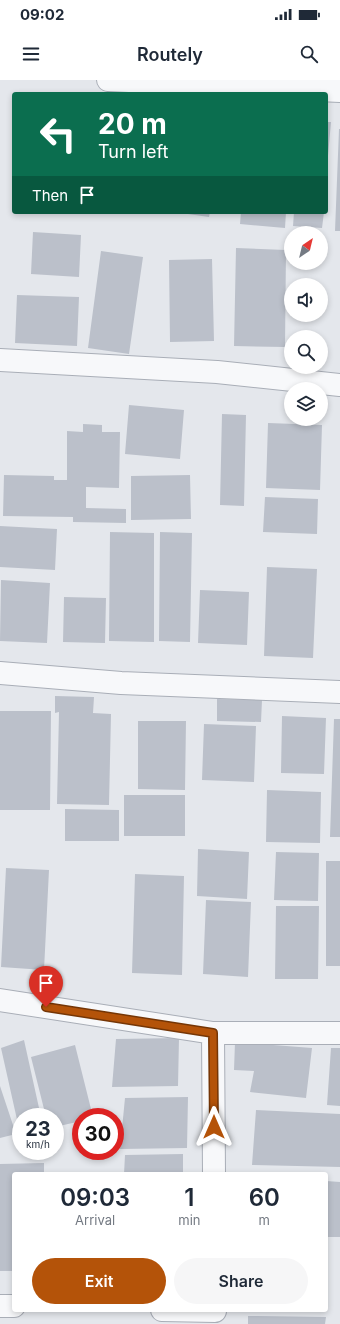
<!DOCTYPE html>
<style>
body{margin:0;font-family:Inter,sans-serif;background:#f6f6f7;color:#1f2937;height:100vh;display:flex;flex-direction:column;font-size:15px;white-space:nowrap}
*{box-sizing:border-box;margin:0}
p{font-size:13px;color:#747a83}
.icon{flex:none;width:22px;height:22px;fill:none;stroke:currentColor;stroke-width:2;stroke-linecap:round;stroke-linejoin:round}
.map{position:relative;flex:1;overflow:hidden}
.drawer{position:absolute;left:12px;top:1092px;width:316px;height:140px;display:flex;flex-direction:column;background:#fff;border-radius:4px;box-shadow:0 2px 6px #0003}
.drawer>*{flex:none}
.top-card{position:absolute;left:12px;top:12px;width:316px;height:122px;border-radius:4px;box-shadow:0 2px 6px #0003;background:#0b6e4f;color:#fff;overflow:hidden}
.needle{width:26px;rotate:35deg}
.buttons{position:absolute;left:284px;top:146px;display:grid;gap:8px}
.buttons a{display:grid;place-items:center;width:44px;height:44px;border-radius:50%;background:#fff;box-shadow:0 2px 6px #0003;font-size:20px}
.speed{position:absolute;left:12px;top:1028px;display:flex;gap:8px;font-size:20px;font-weight:700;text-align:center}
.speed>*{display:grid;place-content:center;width:52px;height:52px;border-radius:50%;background:#fff;box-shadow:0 2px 6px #0003;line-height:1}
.speed small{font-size:10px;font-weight:400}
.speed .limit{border:6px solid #d22;background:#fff;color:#111}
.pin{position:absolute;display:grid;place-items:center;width:34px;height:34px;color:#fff;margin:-41px -17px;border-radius:50% 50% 50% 0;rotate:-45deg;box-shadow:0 0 4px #0007}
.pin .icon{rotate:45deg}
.me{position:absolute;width:44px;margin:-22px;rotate:0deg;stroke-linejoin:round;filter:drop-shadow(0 0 3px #0008)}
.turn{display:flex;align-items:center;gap:14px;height:84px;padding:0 20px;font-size:18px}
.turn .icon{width:52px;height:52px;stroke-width:2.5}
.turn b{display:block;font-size:28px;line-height:34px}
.then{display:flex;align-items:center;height:38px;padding:0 20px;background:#0003;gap:8px;font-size:15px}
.eta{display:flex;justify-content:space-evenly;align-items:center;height:68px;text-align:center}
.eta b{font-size:24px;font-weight:600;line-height:28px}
.cta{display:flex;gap:8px;margin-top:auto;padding:8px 20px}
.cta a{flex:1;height:46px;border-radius:24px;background:#b45309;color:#fff;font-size:16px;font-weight:600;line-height:46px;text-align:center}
.cta a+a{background:#f6f6f7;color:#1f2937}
.status{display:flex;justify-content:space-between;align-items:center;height:28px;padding:0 20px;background:#fff;direction:ltr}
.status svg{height:11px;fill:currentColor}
header{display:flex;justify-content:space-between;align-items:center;height:52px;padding:0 20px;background:#fff;font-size:18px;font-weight:600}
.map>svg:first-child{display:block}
.building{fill:#bbc0ca}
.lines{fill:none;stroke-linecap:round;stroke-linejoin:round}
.minor-casing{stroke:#a9aeb7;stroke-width:24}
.minor{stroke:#f7f8fa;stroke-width:22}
.route-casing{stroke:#753606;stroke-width:10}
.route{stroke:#b45309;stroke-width:7}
</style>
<div class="status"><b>09:02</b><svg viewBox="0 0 49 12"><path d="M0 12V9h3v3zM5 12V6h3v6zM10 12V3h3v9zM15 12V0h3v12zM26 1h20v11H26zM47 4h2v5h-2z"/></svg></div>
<header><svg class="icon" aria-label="menu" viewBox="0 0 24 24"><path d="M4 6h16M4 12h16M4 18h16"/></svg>Routely<svg class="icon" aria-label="search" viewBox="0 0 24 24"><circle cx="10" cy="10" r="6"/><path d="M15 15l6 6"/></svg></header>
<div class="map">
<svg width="340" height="1244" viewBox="0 0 340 1244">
<rect width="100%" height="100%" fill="#e4e7ec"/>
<path class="building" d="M 326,42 L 331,42 L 327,87 L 326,87 Z
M 339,49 L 340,49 L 340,151 L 335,151 Z
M 174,132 L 210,132 L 209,137 Z
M 241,132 L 286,132 L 285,148 L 240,144 Z
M 294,132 L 324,132 L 322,148 L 293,146 Z
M 33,152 L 81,155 L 79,197 L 31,194 Z
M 236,168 L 286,170 L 285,267 L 234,266 Z
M 101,171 L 143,177 L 129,274 L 88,268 Z
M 212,179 L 214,261 L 170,262 L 169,180 Z
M 17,215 L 79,217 L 77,266 L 15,263 Z
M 129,325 L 184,330 L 180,379 L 125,374 Z
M 222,334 L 246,335 L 244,426 L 220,425 Z
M 268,343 L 322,345 L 320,410 L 266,408 Z
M 83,344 L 102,345 L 102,352 L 120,352 L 119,408 L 86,407 L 86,428 L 126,429 L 126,443 L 73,442 L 73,437 L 3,436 L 4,395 L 54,396 L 54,400 L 67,400 L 67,351 L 83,352 Z
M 190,395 L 191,439 L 131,440 L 131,396 Z
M 265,417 L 318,419 L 317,454 L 263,452 Z
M 0,446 L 57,449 L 55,490 L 0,487 Z
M 110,452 L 154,453 L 154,562 L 109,561 Z
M 160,452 L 192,453 L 190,562 L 159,561 Z
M 267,487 L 317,489 L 313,578 L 264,576 Z
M 1,500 L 50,503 L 47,563 L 0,561 Z
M 200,510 L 249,512 L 247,565 L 198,563 Z
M 64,517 L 106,518 L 105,563 L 63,562 Z
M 55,616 L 94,617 L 93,633 L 111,634 L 109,725 L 57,724 L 59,632 L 55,633 Z
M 217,619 L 262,620 L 261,642 L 217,641 Z
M 0,631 L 51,631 L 50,730 L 0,730 Z
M 282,636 L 326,638 L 324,694 L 281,693 Z
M 334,639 L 340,639 L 340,757 L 330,757 Z
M 138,641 L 186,641 L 185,710 L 138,709 Z
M 204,644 L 256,646 L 254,702 L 202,700 Z
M 267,710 L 321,712 L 320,763 L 266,762 Z
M 124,715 L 185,715 L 185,756 L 124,756 Z
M 65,729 L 119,730 L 119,761 L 65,761 Z
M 198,769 L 249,772 L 247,819 L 197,816 Z
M 276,772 L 319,773 L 318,821 L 274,820 Z
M 326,781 L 340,781 L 340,886 L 326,886 Z
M 6,788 L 49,790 L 44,890 L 1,887 Z
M 135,794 L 184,796 L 182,895 L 132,893 Z
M 206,820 L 251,822 L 248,897 L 203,894 Z
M 276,826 L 319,826 L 318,899 L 275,899 Z
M 179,958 L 178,1006 L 112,1007 L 116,959 Z
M 24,960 L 41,1037 L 21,1037 L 20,1053 L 1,968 Z
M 235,962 L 312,968 L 306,1018 L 250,1012 L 254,991 L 234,990 Z
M 75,965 L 93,1037 L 81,1037 L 81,1041 L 55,1047 L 55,1037 L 46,1037 L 31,977 Z
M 331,968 L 340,968 L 340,1026 L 327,1025 Z
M 0,1006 L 16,1054 L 0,1058 Z
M 188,1017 L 187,1068 L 120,1069 L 125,1018 Z
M 256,1030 L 340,1034 L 340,1087 L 252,1085 Z
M 183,1074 L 183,1094 L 124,1094 L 125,1075 Z
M 44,1083 L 44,1094 L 14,1094 L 14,1191 L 0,1191 L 0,1084 Z
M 326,1101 L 340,1102 L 340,1157 L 326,1157 Z
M 248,1236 L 258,1236 L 326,1237 L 325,1244 L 248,1244 Z"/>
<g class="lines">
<g class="minor-casing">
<path id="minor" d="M 108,0 L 340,11
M 0,280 L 217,292 L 340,305
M 0,593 L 121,603 L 340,612
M 0,920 L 213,953 L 340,953
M 213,953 L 214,1094
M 0,1226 L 14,1226
M 162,1230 L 215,1231"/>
</g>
<use href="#minor" class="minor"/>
</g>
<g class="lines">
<g class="route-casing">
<path id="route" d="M 46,927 L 213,953 L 214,1047"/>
</g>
<use href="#route" class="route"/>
</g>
</svg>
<div class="buttons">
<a><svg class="needle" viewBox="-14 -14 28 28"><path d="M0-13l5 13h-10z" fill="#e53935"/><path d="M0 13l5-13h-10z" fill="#747a83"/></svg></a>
<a><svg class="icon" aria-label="sound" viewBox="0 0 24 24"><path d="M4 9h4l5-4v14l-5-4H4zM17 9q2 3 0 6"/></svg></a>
<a><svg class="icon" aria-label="search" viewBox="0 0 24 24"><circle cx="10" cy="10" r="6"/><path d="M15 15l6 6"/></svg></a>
<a><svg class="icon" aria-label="layers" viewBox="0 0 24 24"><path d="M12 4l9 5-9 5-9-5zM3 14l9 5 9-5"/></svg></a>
</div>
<div class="speed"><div>23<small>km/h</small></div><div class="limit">30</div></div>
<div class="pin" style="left:46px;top:927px;background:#d93025"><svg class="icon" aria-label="arrive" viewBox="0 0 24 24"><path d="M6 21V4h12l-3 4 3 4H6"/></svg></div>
<svg class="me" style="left:214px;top:1047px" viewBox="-20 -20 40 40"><path d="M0-17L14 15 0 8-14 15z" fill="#b45309" stroke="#fff" stroke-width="4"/></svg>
<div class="top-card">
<div class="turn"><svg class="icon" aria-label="left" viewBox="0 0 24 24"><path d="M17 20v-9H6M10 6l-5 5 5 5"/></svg><div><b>20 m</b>Turn left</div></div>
<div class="then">Then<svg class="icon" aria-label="arrive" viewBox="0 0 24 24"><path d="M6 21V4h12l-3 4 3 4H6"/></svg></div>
</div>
<section class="drawer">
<div class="eta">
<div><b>09:03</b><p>Arrival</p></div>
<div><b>1</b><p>min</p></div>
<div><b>60</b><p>m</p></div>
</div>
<div class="cta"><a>Exit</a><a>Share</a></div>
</section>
</div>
